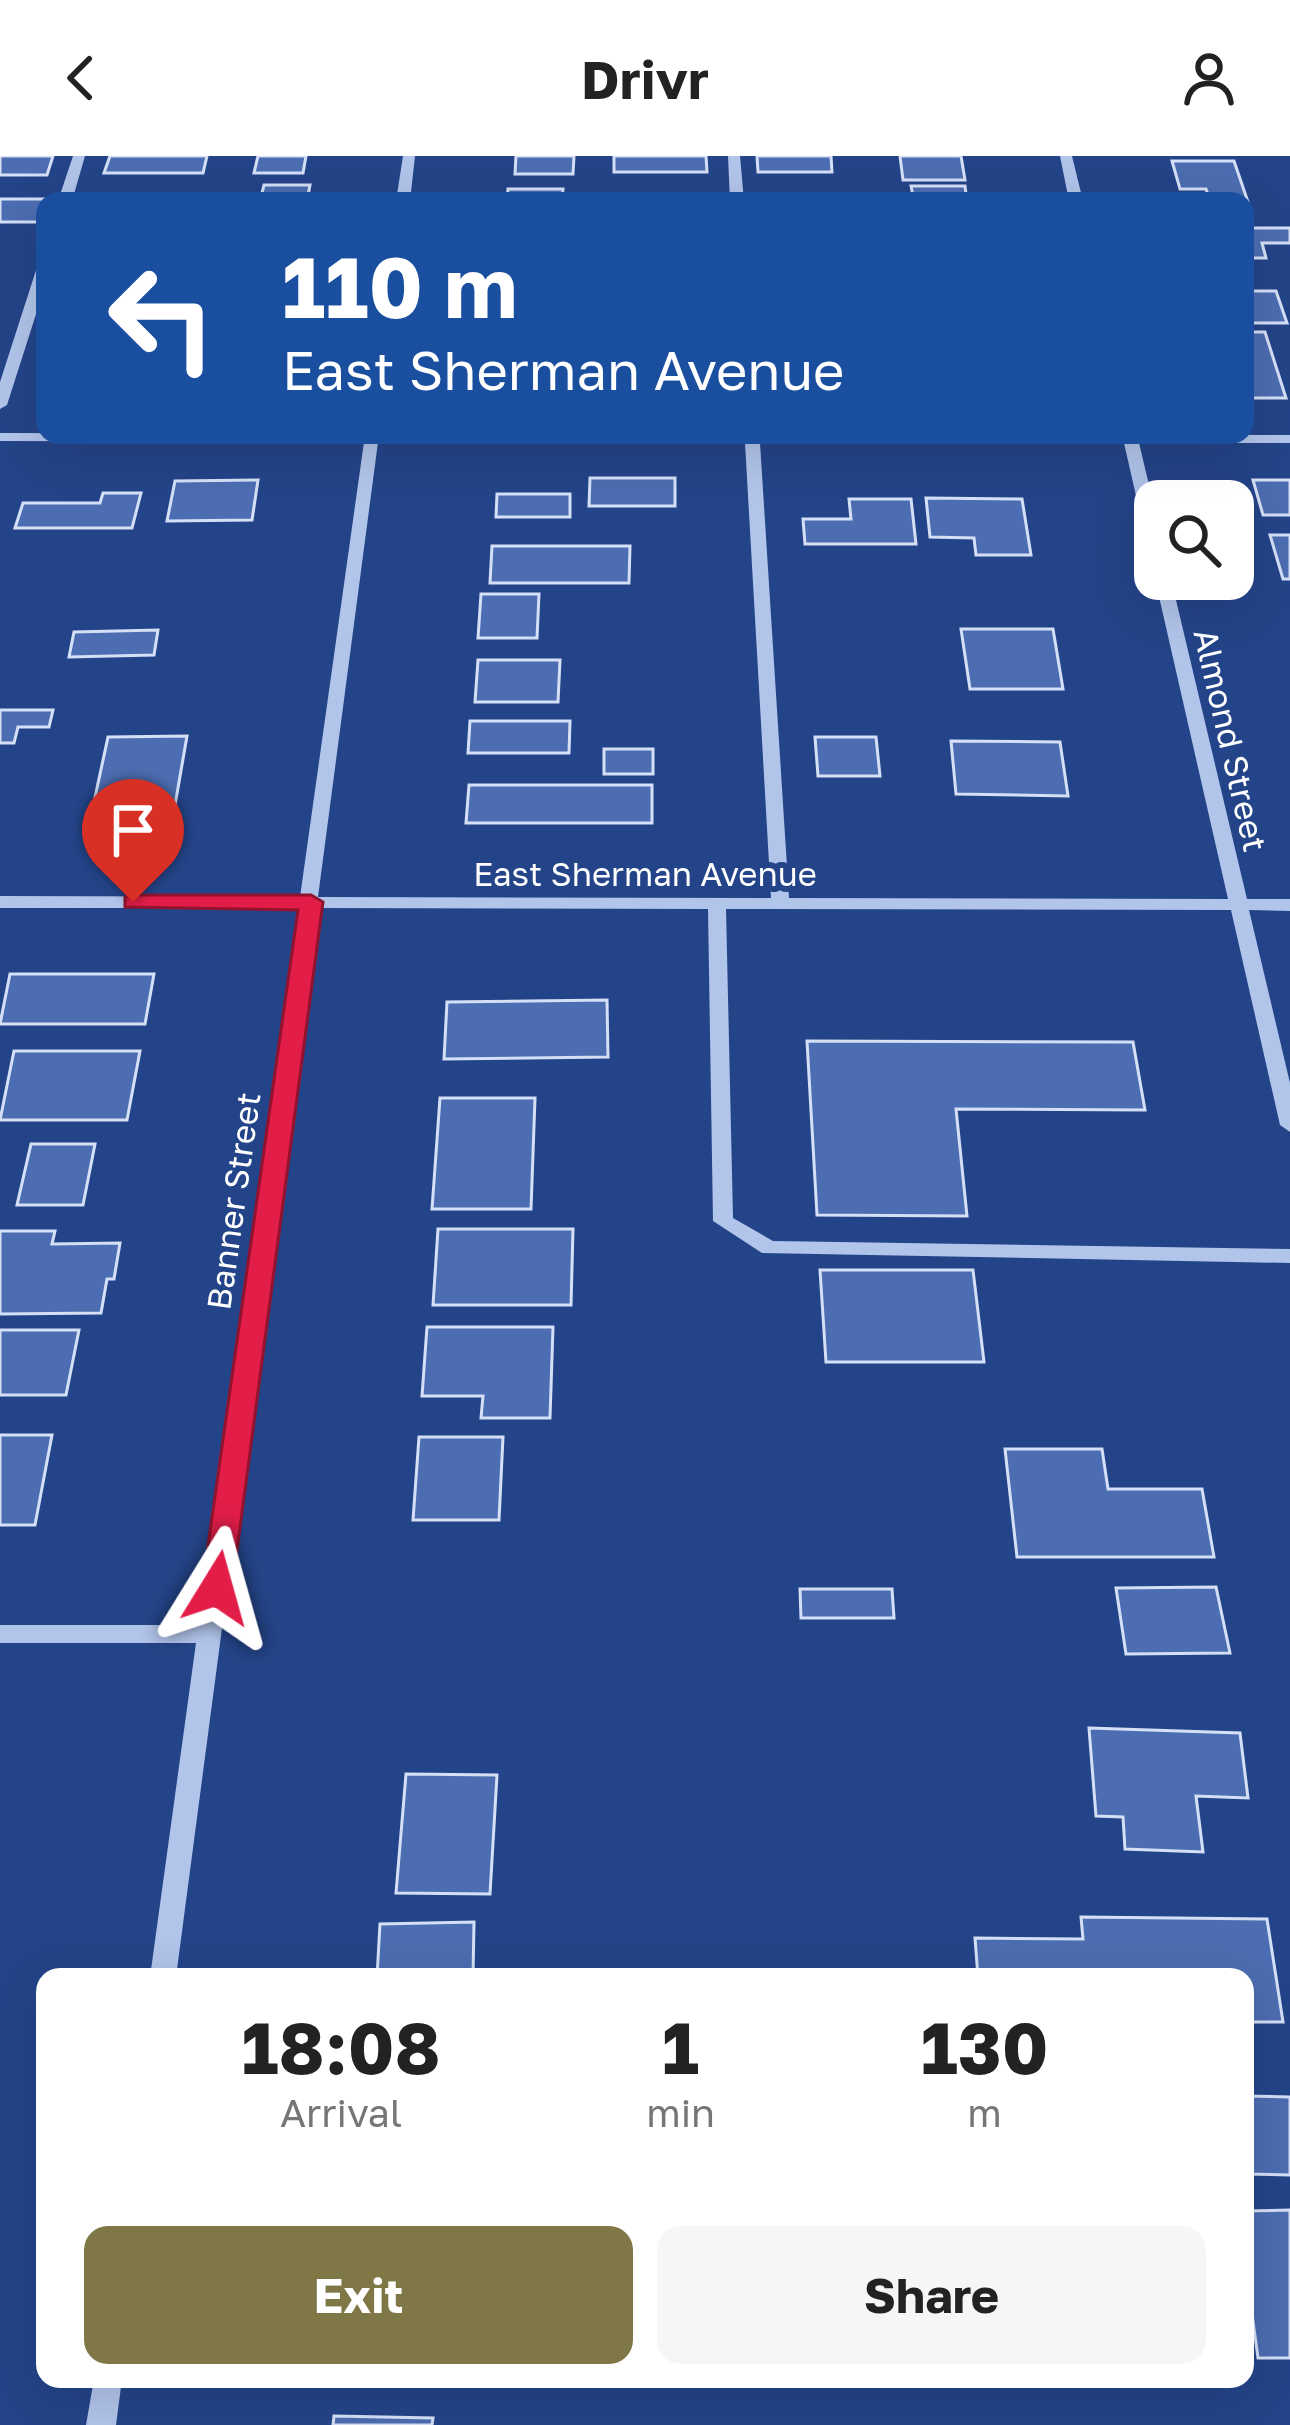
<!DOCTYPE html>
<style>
body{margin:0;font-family:"Golos Text",sans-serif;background:#f6f6f6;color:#222;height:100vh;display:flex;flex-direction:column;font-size:45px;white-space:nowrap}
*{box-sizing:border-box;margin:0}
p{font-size:39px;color:#767676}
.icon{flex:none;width:66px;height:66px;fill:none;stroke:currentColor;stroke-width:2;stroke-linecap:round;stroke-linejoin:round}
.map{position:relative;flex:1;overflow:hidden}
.panel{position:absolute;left:36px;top:1812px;width:1218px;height:420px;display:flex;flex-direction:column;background:#fff;border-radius:24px;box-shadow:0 12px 48px #0002}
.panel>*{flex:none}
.banner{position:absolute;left:36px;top:36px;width:1218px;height:252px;border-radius:24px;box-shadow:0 12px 48px #0002;background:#1a4fa0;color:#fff;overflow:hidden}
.fabs{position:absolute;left:1134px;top:324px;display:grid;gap:24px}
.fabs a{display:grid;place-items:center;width:120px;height:120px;border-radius:24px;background:#fff;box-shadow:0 12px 48px #0002;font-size:60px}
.pin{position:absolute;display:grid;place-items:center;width:102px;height:102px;color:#fff;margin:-123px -51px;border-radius:50% 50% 50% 0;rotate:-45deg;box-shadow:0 0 12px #0007}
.pin .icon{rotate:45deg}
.me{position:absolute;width:132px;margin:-66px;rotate:8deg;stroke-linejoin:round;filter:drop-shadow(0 0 9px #0008)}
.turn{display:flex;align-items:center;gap:42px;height:252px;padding:0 48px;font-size:54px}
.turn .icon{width:156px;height:156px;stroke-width:2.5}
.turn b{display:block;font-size:84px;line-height:102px}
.eta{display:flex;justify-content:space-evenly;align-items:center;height:204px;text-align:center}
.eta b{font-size:72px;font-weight:700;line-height:84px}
.button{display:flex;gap:24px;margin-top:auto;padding:24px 48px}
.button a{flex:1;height:138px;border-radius:24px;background:#807747;color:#fff;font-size:48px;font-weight:700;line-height:138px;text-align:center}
.button a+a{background:#f6f6f6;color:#222}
header{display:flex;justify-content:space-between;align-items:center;height:156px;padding:0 48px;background:#fff;font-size:54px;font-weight:700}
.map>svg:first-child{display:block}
.building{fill:#4c6db1;stroke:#d5e0f7;stroke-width:3}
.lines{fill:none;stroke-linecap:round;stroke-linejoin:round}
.minor{fill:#b1c4ea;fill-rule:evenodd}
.route{fill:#e11d48;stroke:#92132f;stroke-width:3}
.labels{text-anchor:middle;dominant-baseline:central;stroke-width:12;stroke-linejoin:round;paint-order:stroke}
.street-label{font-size:33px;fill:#fff;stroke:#244489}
</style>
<header><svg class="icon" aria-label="back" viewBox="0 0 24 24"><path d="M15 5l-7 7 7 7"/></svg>Drivr<svg class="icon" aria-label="person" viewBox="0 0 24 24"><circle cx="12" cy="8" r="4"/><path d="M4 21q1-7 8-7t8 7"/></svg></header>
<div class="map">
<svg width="1290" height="2269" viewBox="0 0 1290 2269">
<rect width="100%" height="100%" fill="#244489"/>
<path class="building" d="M 0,0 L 53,0 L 47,19 L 0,19 Z
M 110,0 L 207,0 L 203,17 L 104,17 Z
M 258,0 L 306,0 L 303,17 L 254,17 Z
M 516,0 L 574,0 L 573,18 L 515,18 Z
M 614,0 L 706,0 L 707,16 L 614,16 Z
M 757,0 L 831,0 L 832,16 L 758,16 Z
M 900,0 L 961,0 L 965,24 L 903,24 Z
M 1172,5 L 1234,5 L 1248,46 L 1210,45 L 1206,33 L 1180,33 Z
M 264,29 L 310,29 L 307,45 L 260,45 Z
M 911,30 L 965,30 L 967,45 L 914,45 Z
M 508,33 L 563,33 L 562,45 L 507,45 Z
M 0,43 L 46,43 L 38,66 L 0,66 Z
M 1245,72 L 1290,72 L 1290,87 L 1262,87 L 1266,102 L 1245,102 Z
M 1245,135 L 1276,135 L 1287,167 L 1245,167 Z
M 1245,176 L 1265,176 L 1286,242 L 1245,242 Z
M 590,322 L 675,322 L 675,350 L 589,350 Z
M 258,324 L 252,364 L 167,365 L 175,325 Z
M 1253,324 L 1290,324 L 1290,359 L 1263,359 Z
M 103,337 L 141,337 L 132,372 L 15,372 L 23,347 L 100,347 Z
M 497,338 L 570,338 L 570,361 L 496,361 Z
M 926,342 L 1022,343 L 1031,399 L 976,399 L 974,382 L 930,381 Z
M 849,343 L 911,343 L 916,388 L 805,388 L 803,363 L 851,363 Z
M 1270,379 L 1290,379 L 1290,423 L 1283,423 Z
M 492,390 L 630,390 L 629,427 L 490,427 Z
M 481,438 L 539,438 L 537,482 L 478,482 Z
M 961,473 L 1053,473 L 1063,533 L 970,533 Z
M 158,474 L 154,499 L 69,501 L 74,476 Z
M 478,504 L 560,504 L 558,546 L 475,546 Z
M 0,554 L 53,554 L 49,571 L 18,571 L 14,587 L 0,587 Z
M 470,565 L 570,565 L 569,597 L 468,597 Z
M 187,580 L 174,655 L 122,656 L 124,646 L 94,646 L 108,581 Z
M 815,581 L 876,581 L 880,620 L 818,620 Z
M 951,585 L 1060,586 L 1068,640 L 956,638 Z
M 604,593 L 653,593 L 653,618 L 604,618 Z
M 469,629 L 652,629 L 652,667 L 466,667 Z
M 10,818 L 154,818 L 145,868 L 0,868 Z
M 607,844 L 608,901 L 444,903 L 447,846 Z
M 807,885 L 1133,886 L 1145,954 L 956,953 L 967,1060 L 817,1059 Z
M 14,895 L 140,895 L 127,964 L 0,964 Z
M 440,942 L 535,942 L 531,1053 L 432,1053 Z
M 31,988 L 95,988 L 83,1049 L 17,1049 Z
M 438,1073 L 573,1073 L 571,1149 L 433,1149 Z
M 0,1075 L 55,1075 L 52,1088 L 120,1087 L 114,1123 L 107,1123 L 101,1157 L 0,1158 Z
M 820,1114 L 973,1114 L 984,1206 L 826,1206 Z
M 427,1171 L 553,1171 L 550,1262 L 481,1262 L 483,1240 L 422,1240 Z
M 0,1174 L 79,1174 L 66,1239 L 0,1239 Z
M 0,1279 L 52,1279 L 35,1369 L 0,1369 Z
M 419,1281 L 503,1281 L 499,1364 L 413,1364 Z
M 1005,1293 L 1102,1293 L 1108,1333 L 1202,1333 L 1214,1401 L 1017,1401 Z
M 1216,1431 L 1230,1497 L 1126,1498 L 1116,1432 Z
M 800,1433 L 892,1433 L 894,1462 L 801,1462 Z
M 1089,1572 L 1240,1577 L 1248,1642 L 1196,1640 L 1203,1696 L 1125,1693 L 1123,1661 L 1096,1660 Z
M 406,1618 L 497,1619 L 490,1738 L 396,1737 Z
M 1081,1761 L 1267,1763 L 1283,1866 L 1245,1866 L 1245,1821 L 978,1821 L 975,1782 L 1083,1783 Z
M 474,1766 L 473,1821 L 377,1821 L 380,1768 Z
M 1245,1940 L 1290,1941 L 1290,2019 L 1245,2018 Z
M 1290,2054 L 1290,2202 L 1258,2202 L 1252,2158 L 1245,2158 L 1245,2055 Z
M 334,2260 L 433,2262 L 432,2269 L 333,2269 Z"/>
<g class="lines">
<path class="minor" d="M 73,0 L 85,0 L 72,45 L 58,45 Z
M 403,0 L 415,0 L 410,45 L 396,45 Z
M 728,0 L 740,0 L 744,45 L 730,45 Z
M 1060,0 L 1072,0 L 1083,45 L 1069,45 Z
M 45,104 L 45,130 L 7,249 L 0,253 L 0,226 L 38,108 Z
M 0,277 L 1290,279 L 1290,287 L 1139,287 L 1155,354 L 1155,393 L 1147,388 L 1124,287 L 760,287 L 789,742 L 1228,743 L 1155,423 L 1171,423 L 1247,743 L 1290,743 L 1290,755 L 1249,754 L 1290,927 L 1290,976 L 1280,969 L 1231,754 L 726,753 L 733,1062 L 773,1085 L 1290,1093 L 1290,1107 L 762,1097 L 713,1065 L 708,753 L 317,752 L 176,1821 L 150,1821 L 196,1487 L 0,1487 L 0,1469 L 199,1469 L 299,752 L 0,752 L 0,740 L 300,741 L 364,286 L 0,285 ZM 378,286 L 745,287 L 771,742 L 318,741 Z
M 94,2223 L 122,2223 L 116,2269 L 86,2269 Z"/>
</g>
<path class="route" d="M 133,739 L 311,739 L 323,746 L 232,1432 L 227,1441 L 206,1441 L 202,1432 L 298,754 L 125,751 L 125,741 Z"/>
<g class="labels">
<g class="street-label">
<text transform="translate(1231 584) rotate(77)">Almond Street</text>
<text x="645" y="717">East Sherman Avenue</text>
<text transform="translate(233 1045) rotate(-82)">Banner Street</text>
</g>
</g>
</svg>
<div class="fabs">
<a><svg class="icon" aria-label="search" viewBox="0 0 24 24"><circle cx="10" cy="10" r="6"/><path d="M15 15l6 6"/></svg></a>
</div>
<div class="pin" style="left:133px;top:746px;background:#d93025"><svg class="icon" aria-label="arrive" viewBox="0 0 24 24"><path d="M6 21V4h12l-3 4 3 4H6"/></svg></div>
<svg class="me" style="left:217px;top:1432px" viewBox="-20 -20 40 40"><path d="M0-17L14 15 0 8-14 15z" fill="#e11d48" stroke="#fff" stroke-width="4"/></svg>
<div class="banner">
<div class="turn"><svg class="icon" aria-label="left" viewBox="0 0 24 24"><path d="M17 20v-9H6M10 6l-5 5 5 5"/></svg><div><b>110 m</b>East Sherman Avenue</div></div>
</div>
<section class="panel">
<div class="eta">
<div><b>18:08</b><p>Arrival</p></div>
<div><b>1</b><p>min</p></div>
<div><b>130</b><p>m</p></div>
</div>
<div class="button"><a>Exit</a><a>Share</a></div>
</section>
</div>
